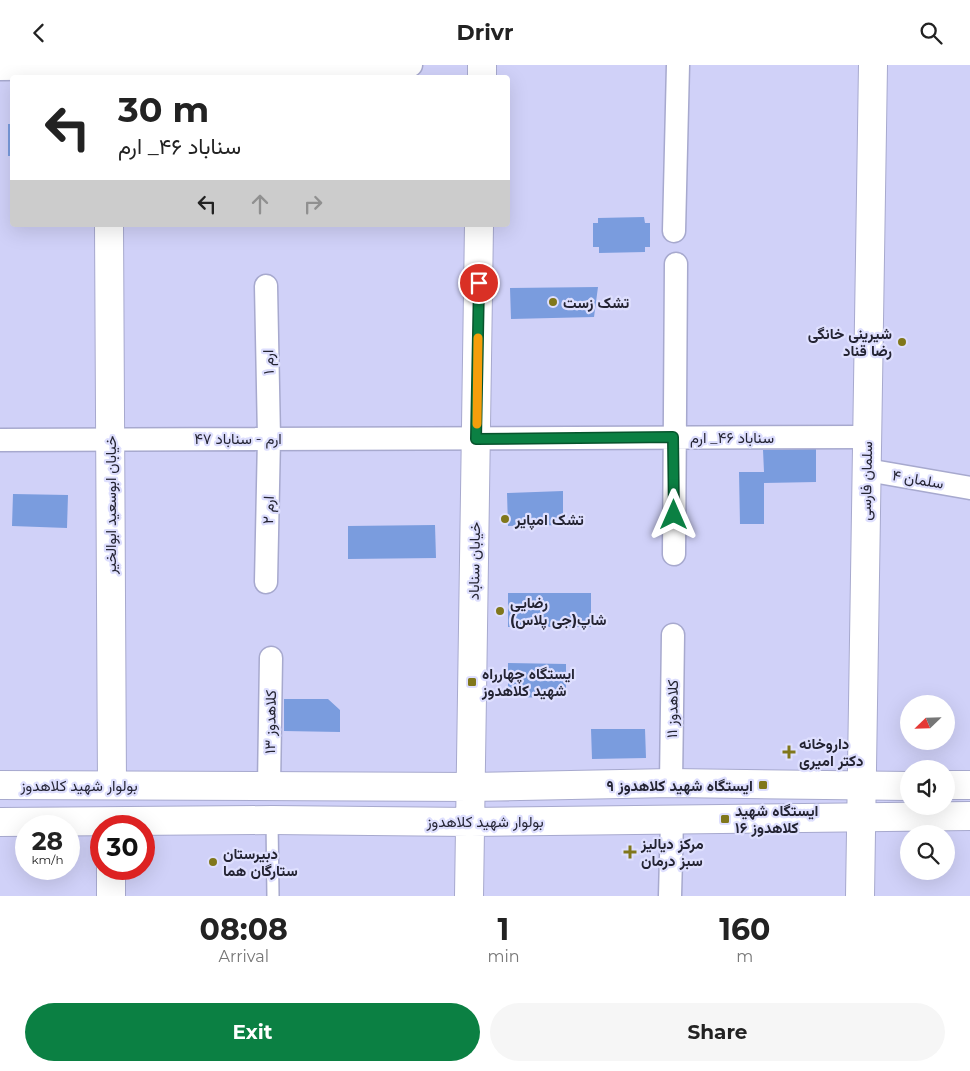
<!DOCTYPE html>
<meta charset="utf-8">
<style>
body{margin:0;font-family:Montserrat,Vazirmatn,sans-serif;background:#f6f6f6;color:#222;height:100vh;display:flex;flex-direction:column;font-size:19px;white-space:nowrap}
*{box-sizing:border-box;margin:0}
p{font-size:16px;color:#767676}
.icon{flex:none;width:28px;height:28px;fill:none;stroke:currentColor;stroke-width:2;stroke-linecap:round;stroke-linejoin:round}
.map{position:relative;height:831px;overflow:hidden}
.sheet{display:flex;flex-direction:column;background:#fff;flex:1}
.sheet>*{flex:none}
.banner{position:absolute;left:10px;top:10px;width:500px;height:152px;border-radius:5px;box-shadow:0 5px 20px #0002;background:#fff;color:#222;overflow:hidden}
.needle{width:32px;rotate:247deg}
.tools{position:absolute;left:900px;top:630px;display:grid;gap:10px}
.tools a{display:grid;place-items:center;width:55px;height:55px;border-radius:50%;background:#fff;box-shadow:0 5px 20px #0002;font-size:25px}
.speed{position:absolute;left:15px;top:750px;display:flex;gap:10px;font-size:25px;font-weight:700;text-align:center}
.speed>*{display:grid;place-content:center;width:65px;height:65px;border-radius:50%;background:#fff;box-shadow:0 5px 20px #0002;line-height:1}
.speed small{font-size:12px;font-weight:400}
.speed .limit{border:8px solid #d22;background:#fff;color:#111}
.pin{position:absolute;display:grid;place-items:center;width:42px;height:42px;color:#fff;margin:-21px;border:2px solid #fff;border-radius:50%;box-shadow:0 1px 5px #0007}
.me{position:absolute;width:55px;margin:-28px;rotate:0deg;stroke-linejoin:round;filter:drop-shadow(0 0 4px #0008)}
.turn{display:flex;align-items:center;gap:18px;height:105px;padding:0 25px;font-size:22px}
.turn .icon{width:65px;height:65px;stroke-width:2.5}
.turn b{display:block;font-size:35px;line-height:42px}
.lanes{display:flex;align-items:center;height:48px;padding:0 25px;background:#0003;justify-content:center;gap:25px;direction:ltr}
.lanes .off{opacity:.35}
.eta{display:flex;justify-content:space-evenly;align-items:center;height:85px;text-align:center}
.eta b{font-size:30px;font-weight:700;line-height:35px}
.button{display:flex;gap:10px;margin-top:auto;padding:10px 25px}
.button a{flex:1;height:58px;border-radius:30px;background:#0b8043;color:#fff;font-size:20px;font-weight:700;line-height:58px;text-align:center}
.button a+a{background:#f6f6f6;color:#222}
header{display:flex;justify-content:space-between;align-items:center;height:65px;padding:0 25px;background:#fff;font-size:22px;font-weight:700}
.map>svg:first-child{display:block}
.building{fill:#7a9cde}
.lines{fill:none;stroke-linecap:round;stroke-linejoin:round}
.service-casing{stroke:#a7a9ce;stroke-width:14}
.minor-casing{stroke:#a7a9ce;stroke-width:25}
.tertiary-casing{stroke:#a7a9ce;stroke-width:30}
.secondary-casing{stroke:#a7a9ce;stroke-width:30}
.service{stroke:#fff;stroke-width:11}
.minor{stroke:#fff;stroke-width:22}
.tertiary{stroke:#fff;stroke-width:28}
.secondary{stroke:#fff;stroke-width:28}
.route-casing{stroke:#07532c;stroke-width:12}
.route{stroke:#0b8043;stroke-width:9}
.slow{stroke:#f59e0b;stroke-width:9}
.poi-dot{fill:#80771b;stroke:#dedffe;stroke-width:2}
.labels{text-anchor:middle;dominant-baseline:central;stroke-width:4.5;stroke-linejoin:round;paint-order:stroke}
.poi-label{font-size:15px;font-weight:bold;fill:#242433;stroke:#dedffe;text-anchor:start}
.street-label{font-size:15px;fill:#242433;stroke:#dedffe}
</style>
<header><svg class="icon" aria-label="back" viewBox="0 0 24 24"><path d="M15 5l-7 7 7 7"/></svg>Drivr<svg class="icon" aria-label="search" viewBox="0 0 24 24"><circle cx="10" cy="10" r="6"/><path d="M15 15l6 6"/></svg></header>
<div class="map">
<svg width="970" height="831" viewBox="0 0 970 831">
<rect width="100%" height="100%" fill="#d0d1f8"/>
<path class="building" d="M 8,59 L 12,59 L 12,91 L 8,91 Z
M 644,152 L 645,158 L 650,158 L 650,182 L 645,182 L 645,187 L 599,188 L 599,182 L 593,182 L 593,158 L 598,158 L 598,153 Z
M 598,222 L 594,252 L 511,254 L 510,223 Z
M 816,384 L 816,417 L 764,418 L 764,459 L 740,459 L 739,407 L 764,407 L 763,385 Z
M 563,426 L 563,460 L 508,461 L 507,428 Z
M 13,429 L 68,430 L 67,463 L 12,461 Z
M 435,460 L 436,493 L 348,494 L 348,461 Z
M 508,528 L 591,528 L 591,562 L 508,562 Z
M 508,598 L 566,599 L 566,633 L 508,632 Z
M 284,634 L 328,634 L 340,645 L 340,667 L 284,666 Z
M 591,664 L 645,664 L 646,693 L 592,694 Z"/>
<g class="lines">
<g class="service-casing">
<path id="service" d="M 272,755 L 273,831"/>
</g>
<g class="minor-casing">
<path id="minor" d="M 0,4 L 411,0
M 674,166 L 678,0
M 0,375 L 867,372
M 867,405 L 970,423
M 674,489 L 676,199
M 266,517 L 269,373 L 266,221
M 671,718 L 673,570
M 269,721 L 271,593
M 670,831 L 672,755"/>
</g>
<g class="tertiary-casing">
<path id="tertiary" d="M 108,0 L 108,12
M 109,160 L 112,720
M 111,804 L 111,831
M 860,831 L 873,0"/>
</g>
<g class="secondary-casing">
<path id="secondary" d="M 482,12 L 482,0
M 0,720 L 471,722 L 671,718 L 909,721
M 946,720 L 970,720
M 0,757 L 272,755 L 470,757 L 970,751
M 469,831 L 479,160"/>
</g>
<use href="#service" class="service"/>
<use href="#minor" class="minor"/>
<use href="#tertiary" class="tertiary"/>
<use href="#secondary" class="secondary"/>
</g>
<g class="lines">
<g class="route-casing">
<path id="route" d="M 479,218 L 476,374 L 673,372 L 674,450"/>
</g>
<use href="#route" class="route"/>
<path class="slow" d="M 477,359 L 478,273"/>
</g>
<g class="poi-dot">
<circle cx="553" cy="237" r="5"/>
<circle cx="902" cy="277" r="5"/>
<circle cx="505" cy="454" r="5"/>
<circle cx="500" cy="546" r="5"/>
<rect x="467" y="612" width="10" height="10" rx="2.5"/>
<path d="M786.5 679.5h5v5h5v5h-5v5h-5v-5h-5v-5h5z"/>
<rect x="758" y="715" width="10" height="10" rx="2.5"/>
<rect x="720" y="749" width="10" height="10" rx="2.5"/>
<path d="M627.5 779.5h5v5h5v5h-5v5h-5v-5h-5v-5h5z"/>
<circle cx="213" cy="797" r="5"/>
</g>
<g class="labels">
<g class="poi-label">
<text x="563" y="237">تشک زست</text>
<text x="892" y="268" text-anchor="end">شیرینی خانگی<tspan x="892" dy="17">رضا قناد</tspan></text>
<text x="515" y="454">تشک امپایر</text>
<text x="510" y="537">رضایی<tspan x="510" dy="17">شاپ(جی پلاس)</tspan></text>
<text x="482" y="608">ایستگاه چهارراه<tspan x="482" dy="17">شهید کلاهدوز</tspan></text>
<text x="799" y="678">داروخانه<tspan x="799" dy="17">دکتر امیرى</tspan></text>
<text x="753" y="720" text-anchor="end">ایستگاه شهید کلاهدوز ۹</text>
<text x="735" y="745">ایستگاه شهید<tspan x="735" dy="17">کلاهدوز ۱۶</tspan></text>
<text x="641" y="778">مرکز دیالیز<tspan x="641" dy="17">سبز درمان</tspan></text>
<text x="223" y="788">دبیرستان<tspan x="223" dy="17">ستارگان هما</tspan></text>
</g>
<g class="street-label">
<text transform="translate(268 297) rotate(-91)">ارم ۱</text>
<text x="732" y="372">سناباد ۴۶_ ارم</text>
<text x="238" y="373">ارم - سناباد ۴۷</text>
<text transform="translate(918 414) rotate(10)">سلمان ۴</text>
<text transform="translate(866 416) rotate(-89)">سلمان فارسی</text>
<text transform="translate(110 440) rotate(-90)">خیابان ابوسعید ابوالخیر</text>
<text transform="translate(268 445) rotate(-88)">ارم ۲</text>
<text transform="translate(474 496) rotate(-89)">خیابان سناباد</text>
<text transform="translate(672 644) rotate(-89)">کلاهدوز ۱۱</text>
<text transform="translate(270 657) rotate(-89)">کلاهدوز ۱۳</text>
<text x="79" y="720">بولوار شهید کلاهدوز</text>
<text x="485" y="756">بولوار شهید کلاهدوز</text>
</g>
</g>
</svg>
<div class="tools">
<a><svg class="needle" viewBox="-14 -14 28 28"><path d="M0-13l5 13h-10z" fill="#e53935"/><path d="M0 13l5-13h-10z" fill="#767676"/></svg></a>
<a><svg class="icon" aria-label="sound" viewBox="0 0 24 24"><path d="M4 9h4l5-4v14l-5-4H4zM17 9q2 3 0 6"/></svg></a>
<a><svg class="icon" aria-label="search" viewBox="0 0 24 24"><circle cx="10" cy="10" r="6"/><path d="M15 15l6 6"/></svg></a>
</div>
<div class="speed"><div>28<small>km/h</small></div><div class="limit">30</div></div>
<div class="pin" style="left:479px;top:218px;background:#d93025"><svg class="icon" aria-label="arrive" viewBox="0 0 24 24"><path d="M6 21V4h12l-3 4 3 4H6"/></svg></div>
<svg class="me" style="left:674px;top:450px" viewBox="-20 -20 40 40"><path d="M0-17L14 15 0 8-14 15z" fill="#0b8043" stroke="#fff" stroke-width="4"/></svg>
<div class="banner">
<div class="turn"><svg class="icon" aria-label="left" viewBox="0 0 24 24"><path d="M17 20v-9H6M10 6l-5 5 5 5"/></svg><div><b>30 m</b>سناباد ۴۶_ ارم</div></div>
<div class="lanes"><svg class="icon" aria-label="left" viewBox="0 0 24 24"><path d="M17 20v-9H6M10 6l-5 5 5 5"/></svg><svg class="icon off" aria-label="ahead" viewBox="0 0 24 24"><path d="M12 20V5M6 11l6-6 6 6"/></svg><svg class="icon off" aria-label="right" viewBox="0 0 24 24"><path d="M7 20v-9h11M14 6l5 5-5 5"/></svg></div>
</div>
</div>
<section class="sheet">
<div class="eta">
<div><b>08:08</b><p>Arrival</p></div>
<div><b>1</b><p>min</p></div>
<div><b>160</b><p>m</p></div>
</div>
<div class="button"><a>Exit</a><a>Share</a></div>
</section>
